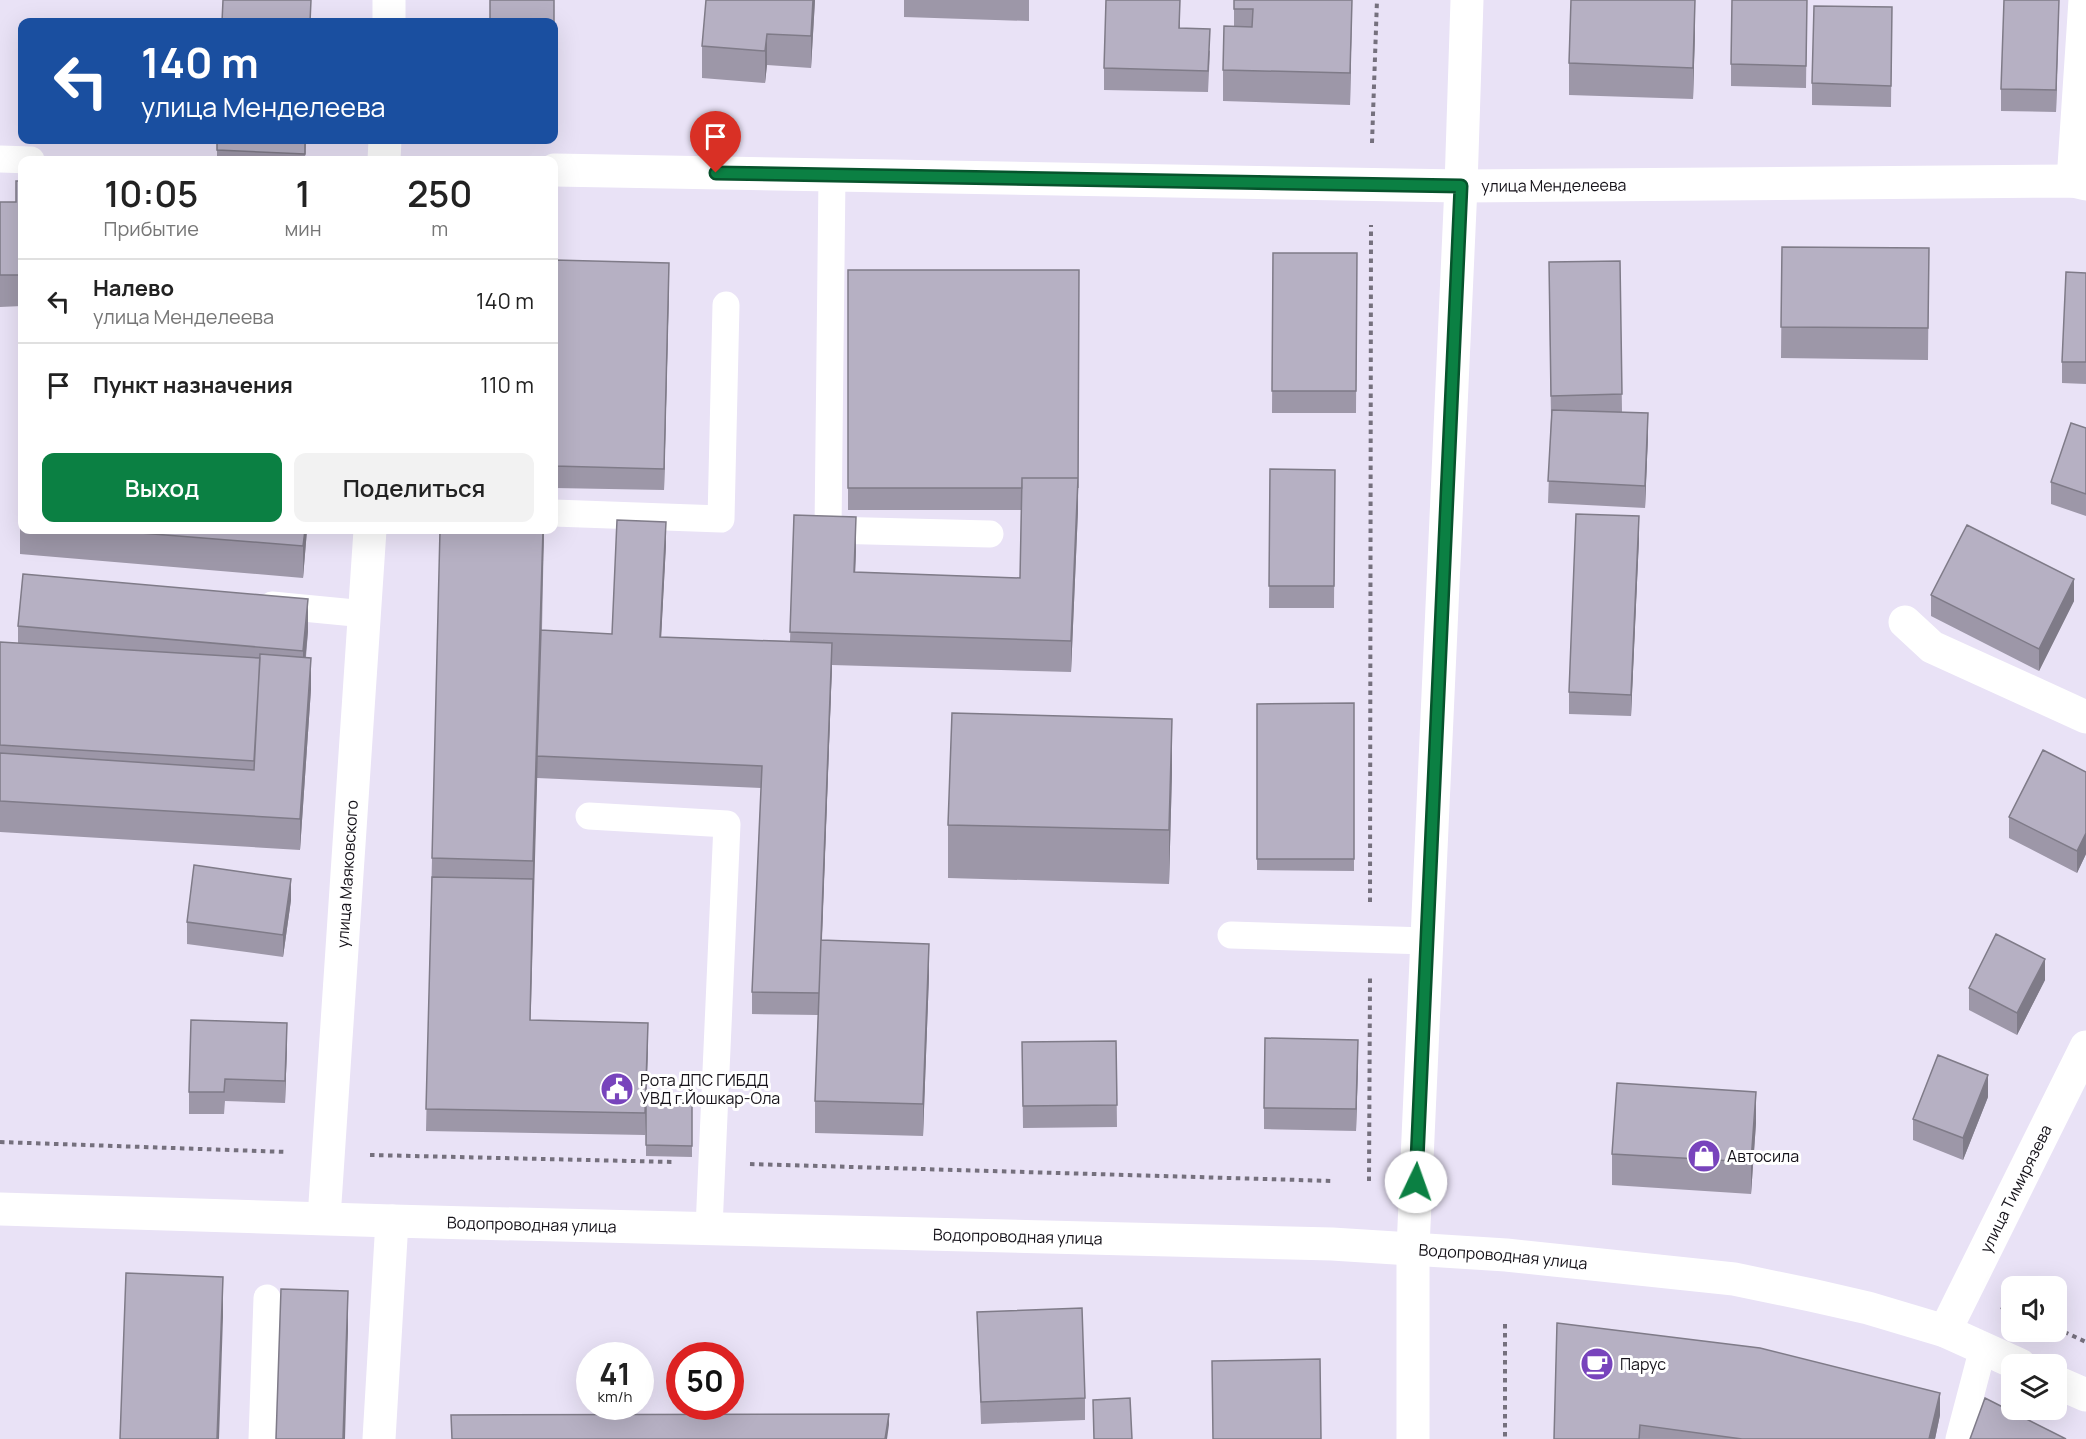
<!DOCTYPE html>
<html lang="ru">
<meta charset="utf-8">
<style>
body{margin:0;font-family:Manrope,sans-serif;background:#f2f2f2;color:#222;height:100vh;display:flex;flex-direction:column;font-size:22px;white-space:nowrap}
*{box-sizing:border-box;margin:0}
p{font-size:20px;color:#767676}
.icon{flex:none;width:33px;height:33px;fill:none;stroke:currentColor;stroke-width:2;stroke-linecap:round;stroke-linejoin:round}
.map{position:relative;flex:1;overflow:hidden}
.details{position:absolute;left:18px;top:156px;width:540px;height:378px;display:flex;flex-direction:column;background:#fff;border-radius:12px;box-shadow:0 6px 24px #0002}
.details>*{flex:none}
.banner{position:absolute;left:18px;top:18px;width:540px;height:126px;border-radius:12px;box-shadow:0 6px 24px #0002;background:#1a4fa0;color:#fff;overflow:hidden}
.buttons{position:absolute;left:2001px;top:1276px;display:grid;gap:12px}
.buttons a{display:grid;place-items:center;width:66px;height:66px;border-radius:12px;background:#fff;box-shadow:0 6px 24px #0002;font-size:30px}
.speed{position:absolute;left:576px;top:1342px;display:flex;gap:12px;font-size:30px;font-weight:700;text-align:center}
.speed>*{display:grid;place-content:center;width:78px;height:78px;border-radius:50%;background:#fff;box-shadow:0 6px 24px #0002;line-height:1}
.speed small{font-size:15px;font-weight:400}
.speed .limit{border:9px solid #d22;background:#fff;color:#111}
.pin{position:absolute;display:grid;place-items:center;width:51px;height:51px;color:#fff;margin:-62px -26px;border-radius:50% 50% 50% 0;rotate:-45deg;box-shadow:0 0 6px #0007}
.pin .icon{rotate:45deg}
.me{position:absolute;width:66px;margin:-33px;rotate:3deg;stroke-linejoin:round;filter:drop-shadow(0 0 4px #0008)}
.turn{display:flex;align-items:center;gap:21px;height:126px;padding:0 24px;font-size:27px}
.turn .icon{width:78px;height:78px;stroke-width:2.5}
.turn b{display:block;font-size:42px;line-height:51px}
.eta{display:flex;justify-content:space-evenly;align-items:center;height:102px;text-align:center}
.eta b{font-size:36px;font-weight:600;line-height:42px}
.button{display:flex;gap:12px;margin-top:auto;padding:12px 24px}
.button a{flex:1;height:69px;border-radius:12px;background:#0b8043;color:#fff;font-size:24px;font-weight:600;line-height:69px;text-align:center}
.button a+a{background:#f2f2f2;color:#222}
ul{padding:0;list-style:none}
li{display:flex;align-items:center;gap:18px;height:84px;padding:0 24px;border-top:2px solid #e0e0e0}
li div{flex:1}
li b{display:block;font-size:22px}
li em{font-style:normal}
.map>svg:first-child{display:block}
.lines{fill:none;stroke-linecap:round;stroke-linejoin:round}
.path{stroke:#75707d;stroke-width:4;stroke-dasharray:4.5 4.5;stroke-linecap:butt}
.lane{stroke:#fff;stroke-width:27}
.street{stroke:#fff;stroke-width:33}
.secondary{stroke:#fff;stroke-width:33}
.primary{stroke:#fff;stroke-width:33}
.wall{fill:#9d97a8}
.shaded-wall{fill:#7f7b88}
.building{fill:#b6b0c3;stroke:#7f7b88;stroke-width:1.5}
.route-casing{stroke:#07532c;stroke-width:15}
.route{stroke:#0b8043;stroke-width:10}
.labels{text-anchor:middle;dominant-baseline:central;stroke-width:6;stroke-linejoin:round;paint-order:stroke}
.street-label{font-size:16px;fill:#151219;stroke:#fff}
.poi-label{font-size:16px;fill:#151219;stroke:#fff;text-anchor:start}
</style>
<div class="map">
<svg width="2086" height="1439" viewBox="0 0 2086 1439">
<rect width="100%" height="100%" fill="#e9e2f6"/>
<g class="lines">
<path class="path" d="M 1372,143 L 1377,0
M 1370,902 L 1371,225
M 0,1142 L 287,1152
M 370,1155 L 674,1162
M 750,1164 L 1333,1181
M 1369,1181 L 1370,978
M 2001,1307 L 2012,1311
M 1505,1324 L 1505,1439
M 2056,1328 L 2086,1342"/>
<path class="lane" d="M 0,159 L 31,160
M 832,175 L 828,530 L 990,534
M 554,513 L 721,519 L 726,305
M 272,605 L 365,614
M 589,816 L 727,824 L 709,1228
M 1231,935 L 1427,941
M 262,1439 L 267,1298
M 1959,1439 L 1983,1348"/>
<g class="street">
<path d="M 389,22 L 389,0"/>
<path d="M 384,160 L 385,140"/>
<path id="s1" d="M 554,170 L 1461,186 L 2073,181 L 2086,184"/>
<path d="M 2073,181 L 2085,0"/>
<path d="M 1905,622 L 1932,647 L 2086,717"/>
<path id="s2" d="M 324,1218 L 370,530"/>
<path id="s3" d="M 1945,1331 L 2086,1047"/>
<path d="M 379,1439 L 392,1221"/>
</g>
<path class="secondary" d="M 1413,1439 L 1413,1248 L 1461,186 L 1467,0"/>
<g class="primary">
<path id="s4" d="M 0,1209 L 392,1221 L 1332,1244 L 1506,1255 L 1734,1279 L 1811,1295 L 1868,1308 L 1945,1331 L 2020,1365"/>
<path d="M 2056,1382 L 2086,1395"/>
</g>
</g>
<path class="wall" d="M 815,0 L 811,68 L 767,65 L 765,83 L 702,78 L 702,46 Z
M 904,0 L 1029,0 L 1029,21 L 904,17 Z
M 1180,0 L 1180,28 L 1210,51 L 1208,92 L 1104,90 L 1104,68 Z
M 1234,0 L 1352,0 L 1350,105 L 1223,101 L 1223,70 L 1234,27 Z
M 1807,0 L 1806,88 L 1731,86 L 1731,64 Z
M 2059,0 L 2056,112 L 2001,111 L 2001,89 Z
M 1892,7 L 1891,107 L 1812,105 L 1812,83 Z
M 1695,30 L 1693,99 L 1569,95 L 1569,63 Z
M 217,140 L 306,140 L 305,160 L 217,160 Z
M 16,181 L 22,181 L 22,306 L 0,307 L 0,202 L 16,202 Z
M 1782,247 L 1929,248 L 1928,360 L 1781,358 Z
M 1273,253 L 1357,253 L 1356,413 L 1272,413 Z
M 554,260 L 669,285 L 664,490 L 554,488 Z
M 1620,261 L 1622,412 L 1648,435 L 1645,508 L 1548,503 L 1551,418 L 1549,284 Z
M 848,270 L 1078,510 L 1071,672 L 832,665 L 822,940 L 929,975 L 923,1136 L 815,1133 L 815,1101 L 818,1015 L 752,1014 L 752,992 L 761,788 L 537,778 L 537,768 L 530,1020 L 648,1045 L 645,1135 L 426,1131 L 432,858 L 544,530 L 542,630 L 612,634 L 666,544 L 661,637 L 790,641 L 794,515 L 856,549 L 855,572 L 1020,578 L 1021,510 L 848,510 Z
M 2086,273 L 2086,384 L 2062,383 L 2062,362 Z
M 22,352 L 22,405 L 20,405 L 20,374 Z
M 2086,428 L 2086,516 L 2051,504 L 2051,482 Z
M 1270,469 L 1335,470 L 1334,608 L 1269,608 Z
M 22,493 L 22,530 L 307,530 L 303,578 L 20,554 L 20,523 Z
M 1639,538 L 1631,716 L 1569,714 L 1569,692 Z
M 1931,595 L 2074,601 L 2039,671 L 1931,616 Z
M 18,626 L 308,631 L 306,657 L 311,689 L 300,850 L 0,832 L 0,642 L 18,643 Z
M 1354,703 L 1354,871 L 1257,870 L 1257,704 Z
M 1172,772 L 1169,884 L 948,878 L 948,825 Z
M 2086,772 L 2086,854 L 2077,873 L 2009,838 L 2009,817 Z
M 291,900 L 283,957 L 187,944 L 187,922 Z
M 2045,980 L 2017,1035 L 1969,1010 L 1969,988 Z
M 1116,1041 L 1117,1127 L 1023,1128 L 1022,1042 Z
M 287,1045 L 285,1103 L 225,1101 L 224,1114 L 189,1114 L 189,1092 Z
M 1358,1062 L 1356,1131 L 1264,1129 L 1264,1108 Z
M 646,1096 L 692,1097 L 692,1157 L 646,1156 Z
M 1988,1097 L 1963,1160 L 1913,1140 L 1913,1119 Z
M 1756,1123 L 1751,1194 L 1612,1185 L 1612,1154 Z
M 977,1312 L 1085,1398 L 1085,1420 L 981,1424 Z
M 1557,1323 L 1940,1415 L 1935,1439 L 1554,1439 Z"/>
<path class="shaded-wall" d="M 813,0 L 815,0 L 811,68 L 811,36 Z
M 1352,0 L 1350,105 L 1350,73 Z
M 1695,0 L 1695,30 L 1693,99 L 1693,68 Z
M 2059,0 L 2056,112 L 2056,90 Z
M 767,34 L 767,65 L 765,83 L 765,51 Z
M 669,263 L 669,285 L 664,490 L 664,469 Z
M 1079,270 L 1078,510 L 1071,672 L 1071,641 Z
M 1648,413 L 1648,435 L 1645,508 L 1645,486 Z
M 1639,516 L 1639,538 L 1631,716 L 1631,695 Z
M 856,517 L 856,549 L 854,604 L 854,572 Z
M 666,522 L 666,544 L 660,659 L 660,637 Z
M 305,530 L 307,530 L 303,578 L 303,546 Z
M 543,530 L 544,530 L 530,1042 L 533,861 Z
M 2074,579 L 2074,601 L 2039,671 L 2039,649 Z
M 308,599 L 308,631 L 303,683 L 303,651 Z
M 832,643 L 832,665 L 819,1015 L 819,993 Z
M 311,658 L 311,689 L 300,850 L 300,819 Z
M 1172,719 L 1172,772 L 1169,884 L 1169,830 Z
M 2086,833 L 2086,854 L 2077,873 L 2077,851 Z
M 291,879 L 291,900 L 283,957 L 283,935 Z
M 929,944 L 929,975 L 923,1136 L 923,1104 Z
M 2045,959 L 2045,980 L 2017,1035 L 2017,1013 Z
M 287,1023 L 287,1045 L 285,1103 L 285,1081 Z
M 648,1023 L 648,1045 L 645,1135 L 645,1113 Z
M 1358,1040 L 1358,1062 L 1356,1131 L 1356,1109 Z
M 1988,1075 L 1988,1097 L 1963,1160 L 1963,1138 Z
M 1756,1092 L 1756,1123 L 1751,1194 L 1751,1162 Z
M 223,1277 L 223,1317 L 219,1439 L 217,1439 Z
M 348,1291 L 348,1331 L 345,1439 L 343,1439 Z
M 1940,1393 L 1940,1415 L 1935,1439 L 1929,1439 Z
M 889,1414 L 889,1425 L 887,1439 L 885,1439 Z"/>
<path class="building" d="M 223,0 L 311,0 L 310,22 L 222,22 Z
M 490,0 L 554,0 L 554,45 L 554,22 L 490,22 Z
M 706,0 L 813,0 L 811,36 L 767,34 L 765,51 L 702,46 Z
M 1106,0 L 1180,0 L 1179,28 L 1210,29 L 1208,71 L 1104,68 Z
M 1234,0 L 1352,0 L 1350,73 L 1223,70 L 1224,26 L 1252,27 L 1253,9 L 1234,9 Z
M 1571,0 L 1695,0 L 1693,68 L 1569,63 Z
M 1732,0 L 1807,0 L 1806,66 L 1731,64 Z
M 2004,0 L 2059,0 L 2056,90 L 2001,89 Z
M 1814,6 L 1892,7 L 1891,86 L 1812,83 Z
M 217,140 L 305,140 L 305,154 L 217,150 Z
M 16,181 L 22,181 L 22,275 L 0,275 L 0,202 L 16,202 Z
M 1782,247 L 1929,248 L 1928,328 L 1781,327 Z
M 1273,253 L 1357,253 L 1356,391 L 1272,391 Z
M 554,260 L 669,263 L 664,469 L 554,466 Z
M 1620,261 L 1622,394 L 1551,396 L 1549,262 Z
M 848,270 L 1079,270 L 1078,488 L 1078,478 L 1022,478 L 1022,488 L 848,488 Z
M 2066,272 L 2086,273 L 2086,362 L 2062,362 Z
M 22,352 L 22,374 L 20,374 Z
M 1552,410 L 1648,413 L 1645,486 L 1548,481 Z
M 2071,423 L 2086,428 L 2086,494 L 2051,482 Z
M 1270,469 L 1335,470 L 1334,586 L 1269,586 Z
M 1022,478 L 1078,478 L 1071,641 L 790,632 L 794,515 L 856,517 L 854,572 L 1020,578 Z
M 22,493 L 22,523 L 20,523 Z
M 1576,514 L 1639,516 L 1631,695 L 1569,692 Z
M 617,520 L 666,522 L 660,637 L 832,643 L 819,993 L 752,992 L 762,766 L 537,756 L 541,630 L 612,634 Z
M 1967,525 L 2074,579 L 2039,649 L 1931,595 Z
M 103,530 L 305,530 L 303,546 Z
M 440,530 L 543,530 L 533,861 L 432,858 Z
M 23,574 L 308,599 L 303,651 L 18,626 Z
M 0,642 L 260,658 L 254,761 L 0,745 Z
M 260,654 L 311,658 L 300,819 L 0,801 L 0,753 L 254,770 Z
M 1354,703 L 1354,859 L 1257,859 L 1257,704 Z
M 952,713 L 1172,719 L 1169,830 L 948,825 Z
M 2043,750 L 2086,772 L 2086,833 L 2077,851 L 2009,817 Z
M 194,865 L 291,879 L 283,935 L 187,922 Z
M 432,877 L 533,879 L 530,1020 L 648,1023 L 645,1113 L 426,1109 Z
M 1996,934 L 2045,959 L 2017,1013 L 1969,988 Z
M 821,940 L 929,944 L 923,1104 L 815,1101 Z
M 191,1020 L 287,1023 L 285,1081 L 225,1079 L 224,1092 L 189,1092 Z
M 1265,1038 L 1358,1040 L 1356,1109 L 1264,1108 Z
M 1116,1041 L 1117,1105 L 1023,1106 L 1022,1042 Z
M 1938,1055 L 1988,1075 L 1963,1138 L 1913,1119 Z
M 1617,1083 L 1756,1092 L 1751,1162 L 1612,1154 Z
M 646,1096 L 692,1097 L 692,1146 L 646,1145 Z
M 126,1273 L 223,1277 L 217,1439 L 120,1439 Z
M 281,1289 L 348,1291 L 343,1439 L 276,1439 Z
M 1082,1308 L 1085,1398 L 981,1402 L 977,1312 Z
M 1557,1323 L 1760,1348 L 1940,1393 L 1929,1439 L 1742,1439 L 1640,1425 L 1639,1439 L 1554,1439 Z
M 1320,1359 L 1321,1439 L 1213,1439 L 1212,1361 Z
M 1130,1398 L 1132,1439 L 1094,1439 L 1093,1400 Z
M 1985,1398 L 2066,1439 L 1970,1439 Z
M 889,1414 L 885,1439 L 452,1439 L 451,1415 Z"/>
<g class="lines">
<g class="route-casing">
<path id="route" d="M 716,173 L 1461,186 L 1416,1182"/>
</g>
<use href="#route" class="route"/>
</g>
<defs>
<g id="civic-disc" transform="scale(1.725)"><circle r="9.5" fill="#7844bc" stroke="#fff"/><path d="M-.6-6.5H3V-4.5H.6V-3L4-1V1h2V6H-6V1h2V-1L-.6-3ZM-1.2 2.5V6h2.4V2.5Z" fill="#fff"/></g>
<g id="shop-disc" transform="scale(1.725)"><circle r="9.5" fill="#7844bc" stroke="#fff"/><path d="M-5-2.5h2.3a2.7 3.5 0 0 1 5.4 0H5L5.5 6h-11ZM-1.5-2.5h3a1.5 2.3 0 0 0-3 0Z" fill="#fff"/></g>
<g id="cafe-disc" transform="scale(1.725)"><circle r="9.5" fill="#7844bc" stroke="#fff"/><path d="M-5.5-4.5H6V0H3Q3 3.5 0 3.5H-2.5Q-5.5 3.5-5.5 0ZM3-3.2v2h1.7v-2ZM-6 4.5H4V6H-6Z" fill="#fff"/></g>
</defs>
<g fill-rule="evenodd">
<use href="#civic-disc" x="617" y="1089"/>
<use href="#shop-disc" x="1704" y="1156"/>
<use href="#cafe-disc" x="1597" y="1364"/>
</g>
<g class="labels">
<g class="street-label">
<text stroke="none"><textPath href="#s1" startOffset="1000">улица Менделеева</textPath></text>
<text stroke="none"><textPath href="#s2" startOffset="345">улица Маяковского</textPath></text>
<text stroke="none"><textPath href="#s3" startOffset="159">улица Тимирязева</textPath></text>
<text stroke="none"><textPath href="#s4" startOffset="532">Водопроводная улица</textPath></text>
<text stroke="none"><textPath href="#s4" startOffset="1018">Водопроводная улица</textPath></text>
<text stroke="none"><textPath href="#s4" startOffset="1504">Водопроводная улица</textPath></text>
</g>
<g class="poi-label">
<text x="640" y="1080">Рота ДПС ГИБДД<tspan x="640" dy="18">УВД г.Йошкар-Ола</tspan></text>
<text x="1727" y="1156">Автосила</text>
<text x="1620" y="1364">Парус</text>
</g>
</g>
</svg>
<div class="buttons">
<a><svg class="icon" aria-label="sound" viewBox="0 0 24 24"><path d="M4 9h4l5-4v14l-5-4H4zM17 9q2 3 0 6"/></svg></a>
<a><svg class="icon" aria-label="layers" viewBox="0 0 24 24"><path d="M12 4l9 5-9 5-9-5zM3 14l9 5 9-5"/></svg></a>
</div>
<div class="speed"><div>41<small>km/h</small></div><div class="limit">50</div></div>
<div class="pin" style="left:716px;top:173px;background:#d93025"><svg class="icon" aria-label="arrive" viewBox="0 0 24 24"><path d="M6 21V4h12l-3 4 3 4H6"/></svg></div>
<svg class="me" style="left:1416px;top:1182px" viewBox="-20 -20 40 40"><circle r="19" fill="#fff"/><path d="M0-13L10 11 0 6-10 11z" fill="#0b8043"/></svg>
<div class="banner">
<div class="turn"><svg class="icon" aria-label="left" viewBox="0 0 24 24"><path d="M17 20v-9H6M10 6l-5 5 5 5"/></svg><div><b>140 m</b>улица Менделеева</div></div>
</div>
<section class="details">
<div class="eta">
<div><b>10:05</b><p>Прибытие</p></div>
<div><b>1</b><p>мин</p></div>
<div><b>250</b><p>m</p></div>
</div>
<ul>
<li><svg class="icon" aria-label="left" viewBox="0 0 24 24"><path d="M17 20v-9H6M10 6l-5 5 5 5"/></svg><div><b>Налево</b><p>улица Менделеева</p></div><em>140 m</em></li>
<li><svg class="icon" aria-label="arrive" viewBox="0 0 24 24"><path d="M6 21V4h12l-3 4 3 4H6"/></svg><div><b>Пункт назначения</b></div><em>110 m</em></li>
</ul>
<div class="button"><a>Выход</a><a>Поделиться</a></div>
</section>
</div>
